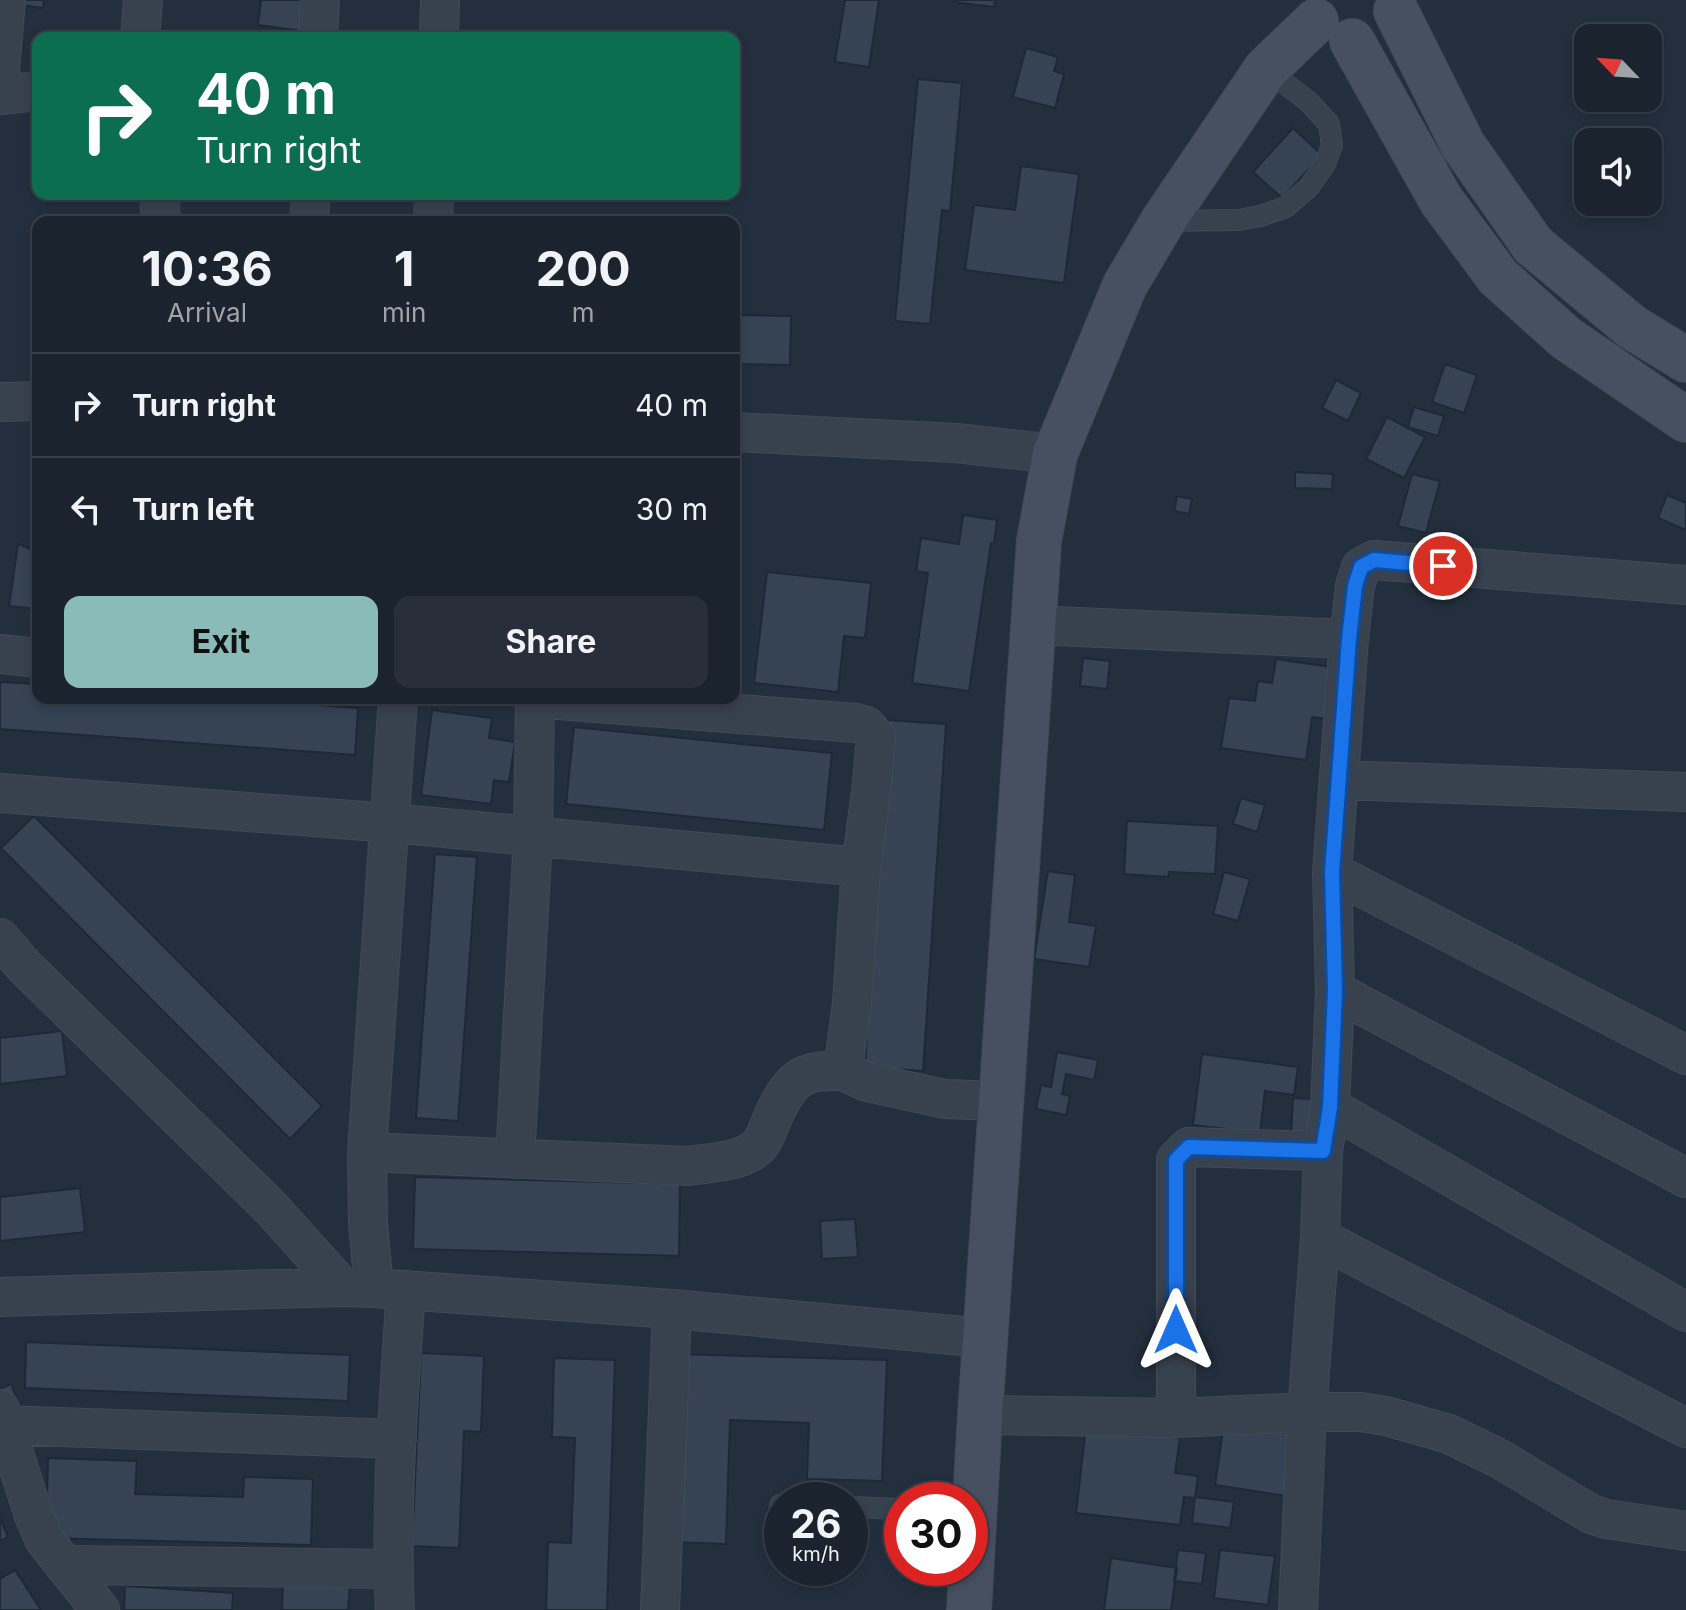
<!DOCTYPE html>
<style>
body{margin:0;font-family:Inter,sans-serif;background:#282f3a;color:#f1f3f6;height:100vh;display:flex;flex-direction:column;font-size:30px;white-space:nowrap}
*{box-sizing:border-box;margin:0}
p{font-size:26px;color:#a0a4aa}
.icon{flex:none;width:44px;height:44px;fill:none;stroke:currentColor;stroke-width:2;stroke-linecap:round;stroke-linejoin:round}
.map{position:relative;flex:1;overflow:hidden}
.panel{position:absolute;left:32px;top:216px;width:708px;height:488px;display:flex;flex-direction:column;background:#1b232e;border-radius:16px;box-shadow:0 4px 12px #0003,0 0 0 2px #39404a}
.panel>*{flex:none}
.banner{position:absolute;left:32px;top:32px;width:708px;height:168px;border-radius:16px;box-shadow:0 4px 12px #0003,0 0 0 2px #39404a;background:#0b6e4f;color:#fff;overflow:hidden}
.needle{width:52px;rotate:295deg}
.fabs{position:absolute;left:1574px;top:24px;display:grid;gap:16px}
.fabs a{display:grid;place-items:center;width:88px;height:88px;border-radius:16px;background:#1b232e;box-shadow:0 4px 12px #0003,0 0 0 2px #39404a;font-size:40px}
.speed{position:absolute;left:764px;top:1482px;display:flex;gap:16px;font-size:40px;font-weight:700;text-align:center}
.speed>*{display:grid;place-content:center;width:104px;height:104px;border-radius:50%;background:#1b232e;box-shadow:0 4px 12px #0003,0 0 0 2px #39404a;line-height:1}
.speed small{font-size:20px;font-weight:400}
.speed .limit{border:12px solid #d22;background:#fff;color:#111}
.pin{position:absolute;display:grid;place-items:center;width:68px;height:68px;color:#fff;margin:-34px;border:4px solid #fff;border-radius:50%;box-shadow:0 2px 8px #0007}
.me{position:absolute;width:88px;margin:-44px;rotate:0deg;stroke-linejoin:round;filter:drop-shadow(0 0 6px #0008)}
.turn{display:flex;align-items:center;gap:28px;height:168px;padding:0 32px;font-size:36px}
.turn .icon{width:104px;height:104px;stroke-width:2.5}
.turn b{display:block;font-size:56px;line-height:68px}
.eta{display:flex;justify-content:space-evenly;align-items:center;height:136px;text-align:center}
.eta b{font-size:48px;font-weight:700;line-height:56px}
.action{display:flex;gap:16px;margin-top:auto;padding:16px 32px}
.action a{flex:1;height:92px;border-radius:16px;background:#8bbbb9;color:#111;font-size:32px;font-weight:700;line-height:92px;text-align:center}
.action a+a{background:#282f3a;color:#f1f3f6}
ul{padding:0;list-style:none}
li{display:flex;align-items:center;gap:24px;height:104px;padding:0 32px;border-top:2px solid #39404a}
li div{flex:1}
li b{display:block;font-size:30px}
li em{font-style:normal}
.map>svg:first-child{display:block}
.building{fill:#364354;stroke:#1f2835;stroke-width:2}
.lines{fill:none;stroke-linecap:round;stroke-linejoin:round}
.service-casing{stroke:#414a57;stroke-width:22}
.minor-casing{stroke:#414a57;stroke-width:40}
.secondary-casing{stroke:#414a57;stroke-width:46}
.service{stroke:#38414e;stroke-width:20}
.minor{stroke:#38414e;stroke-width:38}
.secondary{stroke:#465061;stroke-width:44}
.route-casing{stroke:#114b97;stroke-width:20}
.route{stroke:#1a73e8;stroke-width:14}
</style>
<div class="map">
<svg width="1686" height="1610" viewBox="0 0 1686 1610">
<rect width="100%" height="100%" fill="#242f3e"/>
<path class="building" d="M 22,0 L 44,0 L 43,8 L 21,5 Z
M 261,0 L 307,0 L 302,31 L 258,25 Z
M 845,0 L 879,0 L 869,67 L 835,62 Z
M 955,0 L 995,0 L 994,7 L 954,2 Z
M 238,34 L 283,38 L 238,38 Z
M 1026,48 L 1058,57 L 1054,71 L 1064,74 L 1055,108 L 1013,97 Z
M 918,79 L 962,83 L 950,211 L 942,210 L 930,324 L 895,321 Z
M 1293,128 L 1322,155 L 1282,198 L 1253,172 Z
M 1021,166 L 1079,174 L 1064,283 L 965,270 L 974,205 L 1015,210 Z
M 734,315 L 791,316 L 790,365 L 734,364 Z
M 1445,364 L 1477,375 L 1464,413 L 1432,402 Z
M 1336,380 L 1361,393 L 1348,421 L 1322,408 Z
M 1414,407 L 1444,416 L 1438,436 L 1408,427 Z
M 1387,417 L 1425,437 L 1404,478 L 1366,459 Z
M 1295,472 L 1333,474 L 1332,489 L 1295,488 Z
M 1412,474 L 1440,481 L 1426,533 L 1398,526 Z
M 1667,495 L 1686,503 L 1686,530 L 1658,518 Z
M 1177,496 L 1192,499 L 1189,514 L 1174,511 Z
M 963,515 L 997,520 L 994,543 L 991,543 L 969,691 L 912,683 L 928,573 L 916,571 L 921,538 L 959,544 Z
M 18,544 L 38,552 L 38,609 L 9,606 Z
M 767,572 L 871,583 L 865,638 L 844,636 L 838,692 L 754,683 Z
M 1083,658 L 1110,661 L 1107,689 L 1080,686 Z
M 1276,659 L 1343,669 L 1336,720 L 1312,717 L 1306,760 L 1221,748 L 1229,698 L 1255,701 L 1258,681 L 1272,683 Z
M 0,682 L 38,684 L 38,698 L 225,698 L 358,708 L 355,755 L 0,729 Z
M 432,710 L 492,718 L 489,738 L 515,742 L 509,782 L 494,780 L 491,804 L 421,795 Z
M 887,720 L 946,724 L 923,1071 L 865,1067 Z
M 574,727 L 832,753 L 824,830 L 566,804 Z
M 1241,798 L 1265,805 L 1257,832 L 1233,824 Z
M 34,816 L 322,1106 L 290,1139 L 1,848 Z
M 1127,821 L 1218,826 L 1215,874 L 1169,872 L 1168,877 L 1124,874 Z
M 435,854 L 477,857 L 458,1121 L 416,1118 Z
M 1048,871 L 1075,875 L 1069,922 L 1096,926 L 1089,967 L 1034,959 Z
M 1224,872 L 1250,879 L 1238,921 L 1213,914 Z
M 62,1031 L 67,1076 L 0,1084 L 0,1038 Z
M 1057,1052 L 1098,1060 L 1094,1080 L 1066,1074 L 1062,1094 L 1070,1096 L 1066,1115 L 1036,1109 L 1041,1085 L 1051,1087 Z
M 1202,1054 L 1298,1067 L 1294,1095 L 1265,1091 L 1260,1133 L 1193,1125 Z
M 1293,1098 L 1313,1099 L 1310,1134 L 1291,1133 Z
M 415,1177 L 680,1184 L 679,1256 L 413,1249 Z
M 80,1188 L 85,1232 L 0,1241 L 0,1197 Z
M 855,1219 L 858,1257 L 822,1259 L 820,1221 Z
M 26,1342 L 350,1355 L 348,1401 L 25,1388 Z
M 421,1353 L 484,1356 L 481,1432 L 464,1431 L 459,1548 L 412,1546 Z
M 675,1354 L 887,1360 L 882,1481 L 807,1479 L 809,1423 L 730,1420 L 726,1544 L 669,1542 Z
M 554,1358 L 615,1360 L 607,1610 L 546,1610 L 548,1542 L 571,1543 L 575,1438 L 552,1437 Z
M 11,1384 L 22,1412 L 0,1395 L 0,1389 Z
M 1224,1423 L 1295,1434 L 1286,1496 L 1215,1485 Z
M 1086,1427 L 1180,1438 L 1175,1473 L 1198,1476 L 1195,1498 L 1184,1497 L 1180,1525 L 1076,1513 Z
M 48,1458 L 137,1461 L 135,1494 L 243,1497 L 244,1477 L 313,1479 L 311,1545 L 46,1538 Z
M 1195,1497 L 1234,1502 L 1230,1528 L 1192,1523 Z
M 0,1518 L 8,1537 L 0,1541 Z
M 1178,1550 L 1206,1553 L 1202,1584 L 1174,1581 Z
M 1220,1550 L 1275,1556 L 1268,1605 L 1214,1598 Z
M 1111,1558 L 1177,1568 L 1171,1610 L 1104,1610 Z
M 15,1570 L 41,1610 L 0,1610 L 0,1579 Z
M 283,1582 L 350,1584 L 348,1610 L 282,1610 Z
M 125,1586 L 233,1593 L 232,1610 L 124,1610 Z"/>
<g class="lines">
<g class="service-casing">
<path id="service" d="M 1163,221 L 1238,220 L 1260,216 L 1286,207 L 1309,187 L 1325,164 L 1332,145 L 1329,124 L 1309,102 L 1266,69
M 780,1505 L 782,1505
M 850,1507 L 902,1509"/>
</g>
<g class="minor-casing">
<path id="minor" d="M 140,38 L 143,0
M 318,38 L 320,0
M 439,38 L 440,0
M 0,70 L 6,0
M 0,95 L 38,91
M 159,194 L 161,222
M 309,222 L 311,194
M 433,222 L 434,194
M 0,402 L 38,401
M 734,432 L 956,443 L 1055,454
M 1033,625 L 1349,639
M 0,654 L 38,658
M 533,698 L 856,723 L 866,726 L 876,737 L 872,784 L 861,867
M 1339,780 L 1686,792
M 0,793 L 391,823 L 861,867 L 852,1003 L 843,1071 C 831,1071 817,1070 806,1075 C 788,1082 777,1107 770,1124 C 766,1133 763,1144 754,1150 C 737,1162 709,1163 688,1166 L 367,1152
M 1332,872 L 1686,1055
M 0,938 L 25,967 L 272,1209 L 342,1287
M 1335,991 L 1686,1178
M 843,1071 L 867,1082 L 945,1099 L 1001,1101
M 1330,1107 L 1686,1312
M 515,1159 L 533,837 L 535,698
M 1320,1238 L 1686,1428
M 374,1288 L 368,1223 L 367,1152 L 398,698
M 0,1297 L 342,1287 L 374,1288 L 672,1309 L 985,1338
M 0,1409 L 34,1516 L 44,1539 L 100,1610
M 980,1415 L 1176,1418 L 1307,1412 L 1360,1412 L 1386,1416 L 1449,1434 L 1500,1459 L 1591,1514 L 1606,1519 L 1686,1531
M 1176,1418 L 1176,1160 L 1189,1147 L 1323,1151
M 5,1425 L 397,1439
M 64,1565 L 393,1569
M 395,1610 C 390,1503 399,1396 406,1290
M 660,1610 L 672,1309
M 1298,1610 L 1307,1412 L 1320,1238 L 1323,1151 L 1330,1107 L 1335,991 L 1332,872 L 1349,639 L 1355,586 L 1361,567 L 1374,560 L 1686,585"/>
</g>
<g class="secondary-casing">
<path id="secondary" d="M 1396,11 L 1463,145 L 1533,245 L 1632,327 L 1686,360
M 1352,41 L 1441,200 L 1498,277 L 1566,338 L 1686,420
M 969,1610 L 980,1415 L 1039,541 L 1055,454 L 1125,285 L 1163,221 L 1266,69 L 1316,21"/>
</g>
<use href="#service" class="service"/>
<use href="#minor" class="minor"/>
<use href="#secondary" class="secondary"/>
</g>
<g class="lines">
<g class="route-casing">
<path id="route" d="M 1176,1330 L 1176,1160 L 1189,1147 L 1323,1151 L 1330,1107 L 1335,991 L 1332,872 L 1349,639 L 1355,586 L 1361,567 L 1374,560 L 1443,566"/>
</g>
<use href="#route" class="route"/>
</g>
</svg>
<div class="fabs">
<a><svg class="needle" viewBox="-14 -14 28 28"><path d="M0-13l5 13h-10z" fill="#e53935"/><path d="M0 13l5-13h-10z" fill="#a0a4aa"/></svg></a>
<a><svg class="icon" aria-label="sound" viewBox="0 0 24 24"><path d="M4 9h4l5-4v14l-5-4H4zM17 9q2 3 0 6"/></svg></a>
</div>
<div class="speed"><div>26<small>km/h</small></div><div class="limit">30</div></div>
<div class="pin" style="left:1443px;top:566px;background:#d93025"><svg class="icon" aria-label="arrive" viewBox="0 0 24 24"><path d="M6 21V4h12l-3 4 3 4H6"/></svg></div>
<svg class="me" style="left:1176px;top:1330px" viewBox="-20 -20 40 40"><path d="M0-17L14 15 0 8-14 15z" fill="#1a73e8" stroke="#fff" stroke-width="4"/></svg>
<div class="banner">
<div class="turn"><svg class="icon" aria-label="right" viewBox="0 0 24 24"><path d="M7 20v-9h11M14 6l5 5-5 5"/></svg><div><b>40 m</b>Turn right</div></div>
</div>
<section class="panel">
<div class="eta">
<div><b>10:36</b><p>Arrival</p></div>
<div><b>1</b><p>min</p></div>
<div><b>200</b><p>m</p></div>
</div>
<ul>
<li><svg class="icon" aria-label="right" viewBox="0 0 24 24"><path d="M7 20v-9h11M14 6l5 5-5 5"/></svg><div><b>Turn right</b></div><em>40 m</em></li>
<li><svg class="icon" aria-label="left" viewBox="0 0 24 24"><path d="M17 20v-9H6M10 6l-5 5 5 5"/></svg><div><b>Turn left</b></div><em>30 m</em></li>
</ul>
<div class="action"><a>Exit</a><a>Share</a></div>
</section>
</div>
